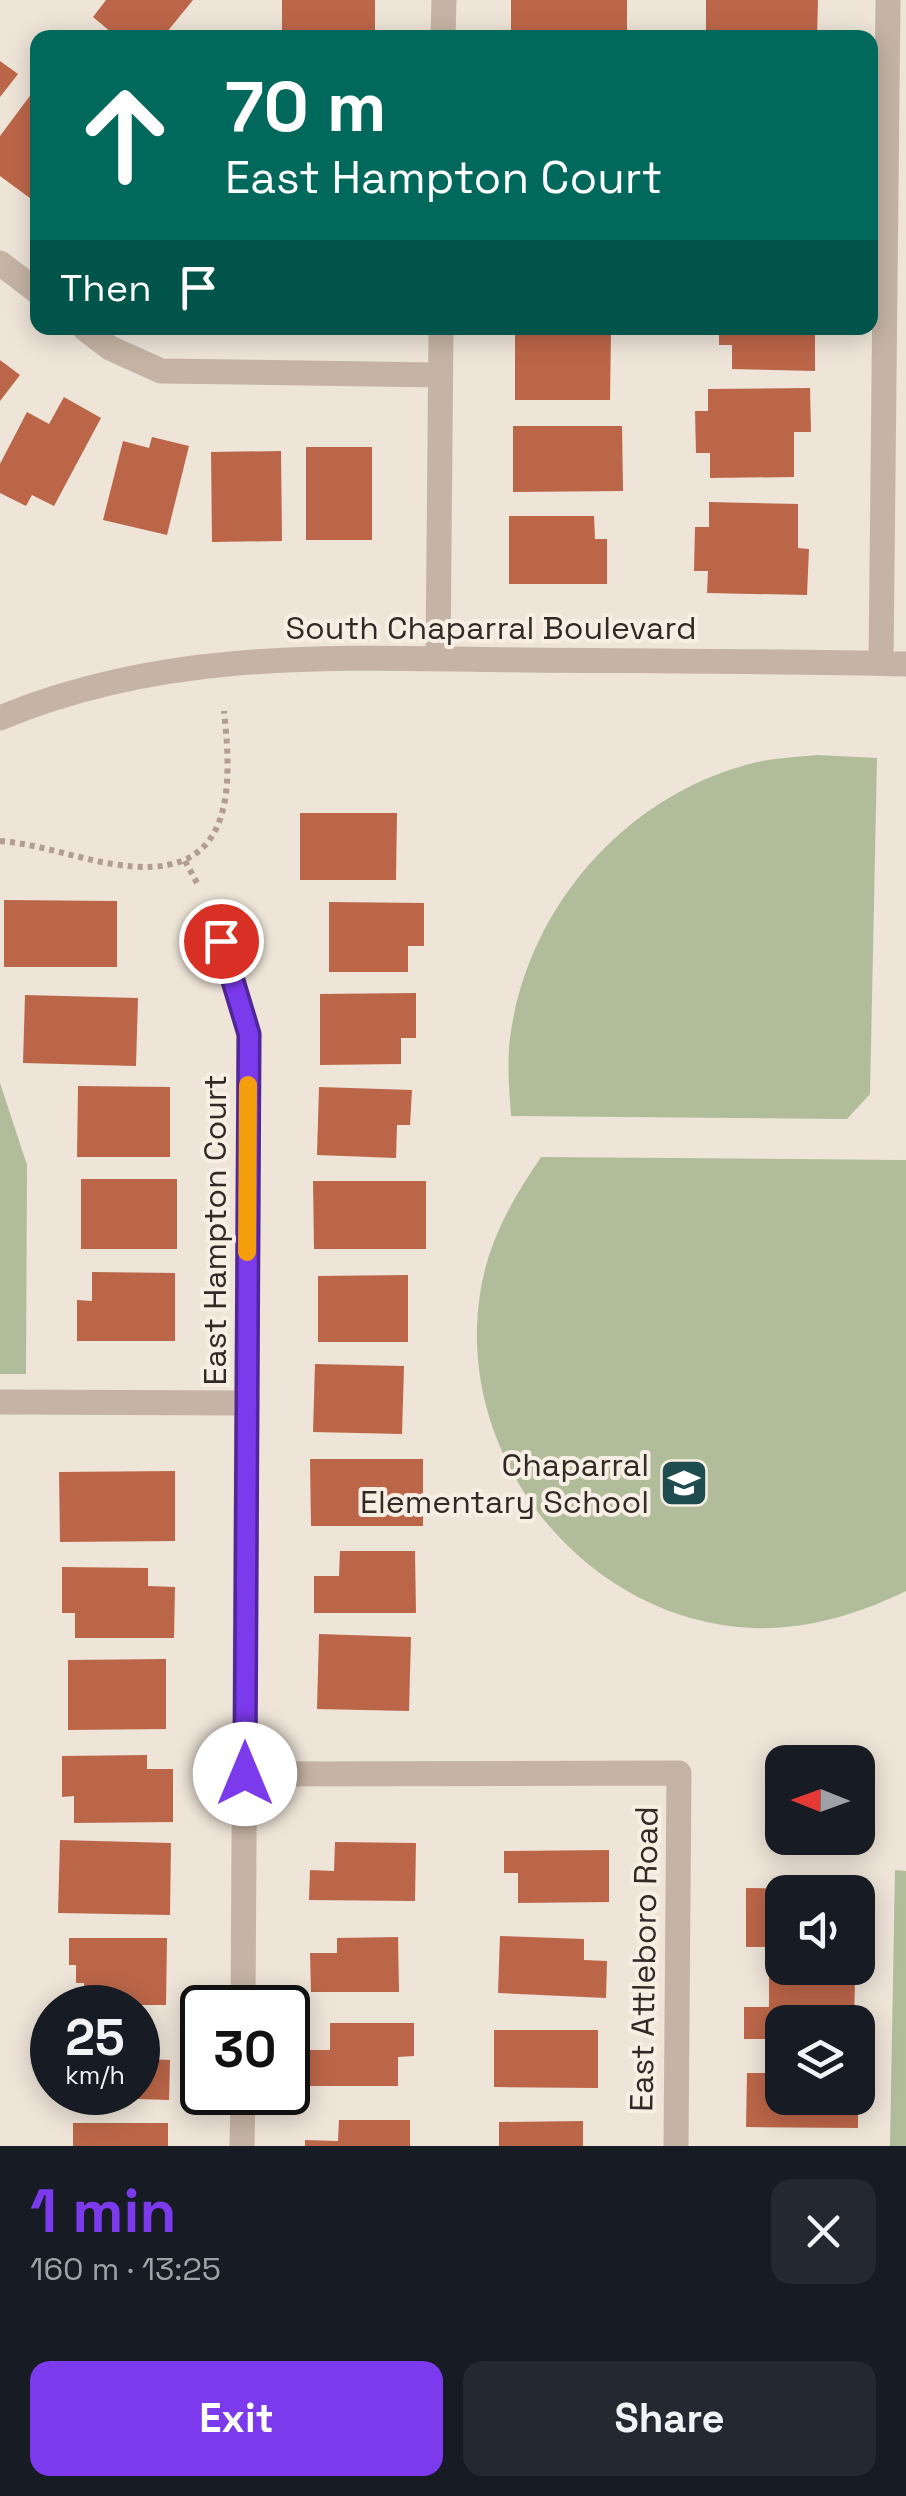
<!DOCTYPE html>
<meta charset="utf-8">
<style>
body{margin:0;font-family:"Space Grotesk",sans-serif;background:#242831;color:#f1f3f6;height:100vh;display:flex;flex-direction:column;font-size:38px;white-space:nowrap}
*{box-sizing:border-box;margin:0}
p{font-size:32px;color:#9ea1a6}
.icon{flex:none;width:55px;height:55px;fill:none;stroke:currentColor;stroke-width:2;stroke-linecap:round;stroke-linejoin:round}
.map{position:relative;height:2146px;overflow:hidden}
.panel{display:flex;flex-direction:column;background:#171b24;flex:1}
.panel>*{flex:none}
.hud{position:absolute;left:30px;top:30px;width:848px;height:305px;border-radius:20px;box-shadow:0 5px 25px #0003;background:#00695c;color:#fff;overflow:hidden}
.needle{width:65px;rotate:271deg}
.controls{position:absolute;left:765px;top:1745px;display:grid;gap:20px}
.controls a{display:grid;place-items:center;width:110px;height:110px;border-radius:20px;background:#171b24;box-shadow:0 5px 25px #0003;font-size:50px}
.speed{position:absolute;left:30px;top:1985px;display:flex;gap:20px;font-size:50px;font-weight:700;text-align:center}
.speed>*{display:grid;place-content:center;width:130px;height:130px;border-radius:50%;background:#171b24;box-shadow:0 5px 25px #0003;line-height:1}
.speed small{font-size:25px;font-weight:400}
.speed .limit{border:5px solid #111;border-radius:15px;background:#fff;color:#111}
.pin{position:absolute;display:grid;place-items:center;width:85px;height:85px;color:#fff;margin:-42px;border:5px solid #fff;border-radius:50%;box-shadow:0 2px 10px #0007}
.me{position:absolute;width:110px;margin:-55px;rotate:0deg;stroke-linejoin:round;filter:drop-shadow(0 0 8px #0008)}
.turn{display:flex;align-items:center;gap:35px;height:210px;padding:0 30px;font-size:45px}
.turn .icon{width:130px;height:130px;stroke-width:2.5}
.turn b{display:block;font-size:70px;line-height:85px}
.then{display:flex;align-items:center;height:95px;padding:0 30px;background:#0003;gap:20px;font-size:38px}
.round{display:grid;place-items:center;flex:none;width:105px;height:105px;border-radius:20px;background:#242831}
.head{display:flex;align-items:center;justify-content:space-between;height:170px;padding:0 30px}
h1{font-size:60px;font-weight:600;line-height:75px;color:#7c3aed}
.button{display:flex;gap:20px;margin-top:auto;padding:20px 30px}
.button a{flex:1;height:115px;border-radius:20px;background:#7c3aed;color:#fff;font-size:40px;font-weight:600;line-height:115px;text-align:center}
.button a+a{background:#242831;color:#f1f3f6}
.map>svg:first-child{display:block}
.green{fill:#b0bc9a}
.building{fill:#bc6649}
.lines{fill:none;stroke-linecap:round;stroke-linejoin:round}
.path{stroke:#b19e90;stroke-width:6;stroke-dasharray:5 5;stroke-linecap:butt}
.minor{stroke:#c5b4a5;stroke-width:25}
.route-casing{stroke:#51269a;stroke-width:25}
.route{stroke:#7c3aed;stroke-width:18}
.slow{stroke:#f59e0b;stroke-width:18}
.labels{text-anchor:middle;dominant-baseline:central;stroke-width:8;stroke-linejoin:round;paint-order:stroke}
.street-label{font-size:32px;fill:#322a26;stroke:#f7eee4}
.poi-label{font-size:32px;fill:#322a26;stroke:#f7eee4;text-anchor:end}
</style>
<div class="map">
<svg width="906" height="2146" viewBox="0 0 906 2146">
<rect width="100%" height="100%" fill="#eee4d8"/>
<path class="green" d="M 817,755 L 877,758 L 870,1094 L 847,1119 L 511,1116 C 509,1086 506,1056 512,1025 C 534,899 631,792 757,762 C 776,758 798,757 817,755 Z
M 0,1083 L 27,1165 L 26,1374 L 0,1374 Z
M 541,1157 L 906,1160 L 906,1591 C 859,1614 806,1630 753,1628 C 585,1621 455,1458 480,1294 C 488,1241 512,1200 541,1157 Z
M 895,1870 L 906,1871 L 906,2146 L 890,2146 Z"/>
<path class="building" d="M 106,0 L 193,0 L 162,38 L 118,38 L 93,17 Z
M 282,0 L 375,0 L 375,38 L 282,38 Z
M 511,0 L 627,0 L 627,31 L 511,31 Z
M 706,0 L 818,0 L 817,38 L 706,38 Z
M 0,61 L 18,74 L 0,97 Z
M 38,85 L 38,204 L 0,176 L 0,136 Z
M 719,328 L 815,328 L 815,371 L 732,369 L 732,345 L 719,345 Z
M 515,332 L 611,332 L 610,400 L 515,400 Z
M 0,360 L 20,375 L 0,401 Z
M 810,388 L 811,432 L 794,432 L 794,477 L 710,478 L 710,453 L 696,453 L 695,411 L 708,411 L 708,389 Z
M 64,397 L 101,418 L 54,506 L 32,495 L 26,506 L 0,493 L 0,464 L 27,412 L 49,424 Z
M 513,426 L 622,426 L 623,491 L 513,492 Z
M 152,437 L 189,446 L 167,535 L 103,520 L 123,441 L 149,448 Z
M 306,447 L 372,447 L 372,540 L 306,540 Z
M 281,451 L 282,541 L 212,542 L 211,452 Z
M 709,502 L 798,504 L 798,548 L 809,549 L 807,595 L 707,593 L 708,571 L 694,571 L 695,527 L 709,527 Z
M 509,516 L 594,516 L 595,539 L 607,539 L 607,584 L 509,584 Z
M 300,813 L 397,813 L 396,880 L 300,880 Z
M 4,900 L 117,901 L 117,967 L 4,967 Z
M 329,902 L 424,903 L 424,946 L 408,946 L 408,972 L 329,972 Z
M 416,993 L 416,1038 L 401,1038 L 401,1064 L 320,1065 L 320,994 Z
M 25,995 L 138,998 L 136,1066 L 23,1063 Z
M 78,1086 L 170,1087 L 170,1157 L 77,1157 Z
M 319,1087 L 412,1090 L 410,1125 L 397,1125 L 396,1158 L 317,1155 Z
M 81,1179 L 177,1179 L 177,1249 L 81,1249 Z
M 313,1181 L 426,1181 L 426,1249 L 314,1249 Z
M 92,1272 L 175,1273 L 175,1341 L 77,1341 L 77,1300 L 92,1301 Z
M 408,1275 L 408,1342 L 318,1342 L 318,1276 Z
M 315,1364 L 404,1366 L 402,1434 L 313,1432 Z
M 310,1459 L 423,1459 L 423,1526 L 311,1526 Z
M 175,1471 L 175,1541 L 60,1542 L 59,1472 Z
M 340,1551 L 415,1551 L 416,1613 L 314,1613 L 314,1576 L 339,1576 Z
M 62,1567 L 148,1568 L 148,1586 L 175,1587 L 174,1638 L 75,1638 L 75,1613 L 62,1613 Z
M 319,1634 L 411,1637 L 409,1711 L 317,1709 Z
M 166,1659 L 166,1729 L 68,1730 L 68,1660 Z
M 147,1755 L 147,1769 L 173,1769 L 173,1822 L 74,1823 L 74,1796 L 62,1797 L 62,1756 Z
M 60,1840 L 171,1843 L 170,1915 L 58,1913 Z
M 335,1842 L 416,1843 L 415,1901 L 309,1900 L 310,1870 L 334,1871 Z
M 609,1850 L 609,1902 L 518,1903 L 518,1873 L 504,1873 L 504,1851 Z
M 746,1888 L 828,1889 L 828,1892 L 782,1892 L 782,1947 L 746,1947 Z
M 500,1936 L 584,1939 L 584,1960 L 607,1961 L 606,1998 L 498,1993 Z
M 398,1937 L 399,1992 L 311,1992 L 310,1953 L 337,1953 L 337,1938 Z
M 69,1938 L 167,1938 L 166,2005 L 84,2005 L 84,1983 L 76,1983 L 76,1965 L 69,1965 Z
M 769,1966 L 793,1968 L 793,1981 L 855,1981 L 854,2022 L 782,2022 L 782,2039 L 744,2039 L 744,2007 L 769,2007 Z
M 330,2023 L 414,2023 L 414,2056 L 398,2057 L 398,2086 L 310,2086 L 310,2050 L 330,2050 Z
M 494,2030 L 598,2030 L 598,2088 L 494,2087 Z
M 138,2032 L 149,2032 L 148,2059 L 170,2060 L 169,2100 L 72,2097 L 72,2092 L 138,2092 Z
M 747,2073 L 782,2073 L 782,2098 L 858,2098 L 858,2128 L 746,2127 Z
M 339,2120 L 410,2120 L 410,2146 L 305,2146 L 305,2140 L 338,2141 Z
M 583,2121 L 583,2146 L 499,2146 L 499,2122 Z
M 73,2123 L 168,2123 L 168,2146 L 73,2146 Z"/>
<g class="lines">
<path class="path" d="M 0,841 C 39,844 75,858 113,864 C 230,884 234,801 224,711
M 185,861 L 197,883"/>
<path class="minor" d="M 443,38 L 444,0
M 0,263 L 38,292
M 84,328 L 110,348 L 161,371 L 440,375
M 438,659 L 441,328
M 881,663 L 888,0
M 0,718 C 170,647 345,658 525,660 C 652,661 779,661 906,664
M 221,941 L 249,1034 L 243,2008
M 0,1402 L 246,1403
M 245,1774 L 679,1773 L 676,2146
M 242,2146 L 243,2092"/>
</g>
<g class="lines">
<g class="route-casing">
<path id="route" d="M 221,941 L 249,1034 L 245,1774"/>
</g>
<use href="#route" class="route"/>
<path class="slow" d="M 247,1252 L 248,1085"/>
</g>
<defs>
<g id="school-square" transform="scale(2.5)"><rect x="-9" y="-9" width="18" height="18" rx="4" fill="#1f4c4f" stroke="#f7eee4"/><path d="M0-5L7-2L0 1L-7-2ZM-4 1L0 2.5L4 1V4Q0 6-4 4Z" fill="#fff"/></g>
</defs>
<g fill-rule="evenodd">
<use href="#school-square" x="684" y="1483"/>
</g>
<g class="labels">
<g class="street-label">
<text x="491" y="628">South Chaparral Boulevard</text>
<text transform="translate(215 1230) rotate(-90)">East Hampton Court</text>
<text transform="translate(644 1959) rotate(-89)">East Attleboro Road</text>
</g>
<g class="poi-label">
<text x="649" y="1465">Chaparral<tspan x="649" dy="37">Elementary School</tspan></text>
</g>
</g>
</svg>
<div class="controls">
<a><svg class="needle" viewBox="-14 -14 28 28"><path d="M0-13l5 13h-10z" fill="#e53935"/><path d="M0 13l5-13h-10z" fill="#9ea1a6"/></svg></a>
<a><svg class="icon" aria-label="sound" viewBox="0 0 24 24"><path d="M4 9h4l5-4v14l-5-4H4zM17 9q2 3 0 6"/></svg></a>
<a><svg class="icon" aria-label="layers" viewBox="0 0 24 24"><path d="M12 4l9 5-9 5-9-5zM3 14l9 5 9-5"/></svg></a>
</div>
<div class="speed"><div>25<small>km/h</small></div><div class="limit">30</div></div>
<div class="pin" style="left:221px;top:941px;background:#d93025"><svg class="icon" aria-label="arrive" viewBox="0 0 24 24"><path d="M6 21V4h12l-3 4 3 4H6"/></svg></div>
<svg class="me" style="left:245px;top:1774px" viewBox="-20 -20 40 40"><circle r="19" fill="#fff"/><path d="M0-13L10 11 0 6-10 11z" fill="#7c3aed"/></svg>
<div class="hud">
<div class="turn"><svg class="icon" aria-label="ahead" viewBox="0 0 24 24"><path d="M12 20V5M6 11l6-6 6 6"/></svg><div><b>70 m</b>East Hampton Court</div></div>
<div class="then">Then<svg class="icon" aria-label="arrive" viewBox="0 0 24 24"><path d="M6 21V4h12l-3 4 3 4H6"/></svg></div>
</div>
</div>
<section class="panel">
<div class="head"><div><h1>1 min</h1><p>160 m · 13:25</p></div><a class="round"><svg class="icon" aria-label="close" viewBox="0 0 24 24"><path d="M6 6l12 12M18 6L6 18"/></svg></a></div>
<div class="button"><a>Exit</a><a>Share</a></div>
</section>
